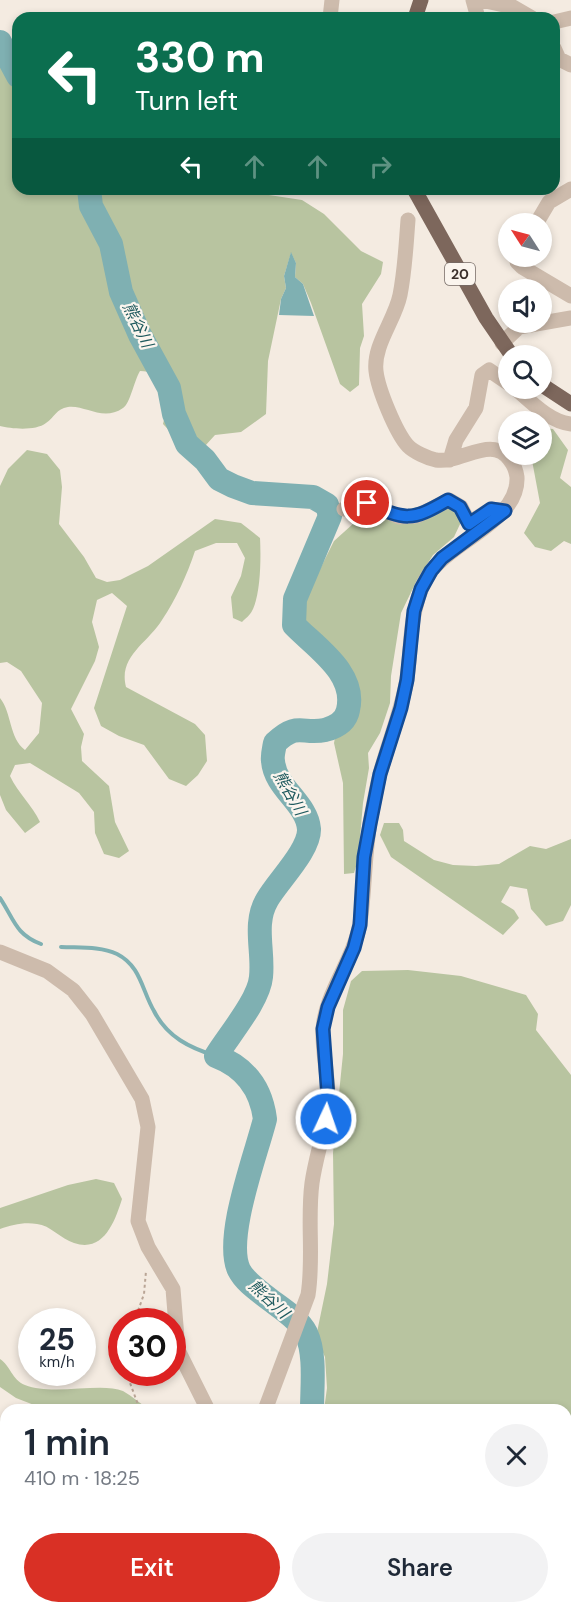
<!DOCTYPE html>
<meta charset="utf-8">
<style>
body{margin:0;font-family:"DM Sans","Noto Sans JP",sans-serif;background:#f2f2f3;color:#1f2937;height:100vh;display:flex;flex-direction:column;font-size:22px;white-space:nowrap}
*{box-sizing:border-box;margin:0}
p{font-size:20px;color:#747a83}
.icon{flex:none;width:33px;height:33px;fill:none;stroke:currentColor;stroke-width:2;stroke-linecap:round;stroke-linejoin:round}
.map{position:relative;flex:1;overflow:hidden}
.side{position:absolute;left:0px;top:1404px;width:572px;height:210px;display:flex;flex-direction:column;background:#fff;border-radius:18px 18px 0 0;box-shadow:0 3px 9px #0003}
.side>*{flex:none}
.top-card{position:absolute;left:12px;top:12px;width:548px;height:183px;border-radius:18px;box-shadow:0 3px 9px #0003;background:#0b6e4f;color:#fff;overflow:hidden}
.needle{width:39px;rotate:306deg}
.tools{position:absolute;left:498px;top:213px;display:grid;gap:12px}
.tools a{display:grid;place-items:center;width:54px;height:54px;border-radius:50%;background:#fff;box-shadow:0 3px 9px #0003;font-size:30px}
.speed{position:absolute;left:18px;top:1308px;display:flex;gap:12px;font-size:30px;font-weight:700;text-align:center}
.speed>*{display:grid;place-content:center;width:78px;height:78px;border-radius:50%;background:#fff;box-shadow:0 3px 9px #0003;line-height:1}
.speed small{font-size:15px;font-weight:400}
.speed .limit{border:9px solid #d22;background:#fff;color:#111}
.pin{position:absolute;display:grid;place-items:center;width:51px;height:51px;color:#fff;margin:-26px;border:3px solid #fff;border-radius:50%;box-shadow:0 2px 6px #0007}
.me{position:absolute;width:66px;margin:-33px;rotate:3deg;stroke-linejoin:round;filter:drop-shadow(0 0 4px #0008)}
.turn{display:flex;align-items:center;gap:21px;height:126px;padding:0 24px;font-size:27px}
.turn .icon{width:78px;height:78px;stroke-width:2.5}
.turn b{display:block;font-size:42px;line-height:51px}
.lanes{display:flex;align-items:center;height:57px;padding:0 24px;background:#0003;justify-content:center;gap:30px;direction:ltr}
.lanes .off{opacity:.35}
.round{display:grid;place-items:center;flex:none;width:63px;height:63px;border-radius:32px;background:#f2f2f3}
.overview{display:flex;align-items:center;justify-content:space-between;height:102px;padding:0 24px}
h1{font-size:36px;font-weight:600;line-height:45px}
.action{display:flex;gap:12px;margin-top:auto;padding:12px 24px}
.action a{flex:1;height:69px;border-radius:36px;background:#d93025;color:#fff;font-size:24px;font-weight:600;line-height:69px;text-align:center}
.action a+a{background:#f2f2f3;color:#1f2937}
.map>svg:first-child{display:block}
.green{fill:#b8c4a0}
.water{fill:#7fb0b2}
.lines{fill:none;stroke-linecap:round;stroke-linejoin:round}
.stream{stroke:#7fb0b2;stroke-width:4}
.river{stroke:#7fb0b2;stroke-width:24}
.path{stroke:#b9a596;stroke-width:2;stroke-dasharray:3 3;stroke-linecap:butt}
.minor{stroke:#cdbbac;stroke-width:15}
.major{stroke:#7d675c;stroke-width:15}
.route-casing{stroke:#114b97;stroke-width:15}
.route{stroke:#1a73e8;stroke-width:10}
.labels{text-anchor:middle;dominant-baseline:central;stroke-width:4.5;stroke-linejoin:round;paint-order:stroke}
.shield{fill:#fbf5ee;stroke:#756b66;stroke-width:1.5}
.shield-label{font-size:14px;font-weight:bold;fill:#3b302b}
.water-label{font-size:16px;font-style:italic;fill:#1f5a5e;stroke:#fbf5ee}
</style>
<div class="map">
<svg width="571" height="1614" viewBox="0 0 571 1614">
<rect width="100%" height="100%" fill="#f4ebe1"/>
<path class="green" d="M 0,62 L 18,81 L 18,189 L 230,189 L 302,200 L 324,214 L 361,251 L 383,262 L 381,274 L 362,304 L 364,336 L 360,348 L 359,385 L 350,392 L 340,384 L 311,303 L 303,284 L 295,277 L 296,263 L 291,253 L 284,276 L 286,288 L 281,299 L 268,361 L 266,414 L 241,432 L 215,435 L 205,446 L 195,452 L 179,441 L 163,424 C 169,399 173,372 140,371 C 134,381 130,404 123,408 C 103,422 86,405 68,407 C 56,409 55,417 46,423 C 36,431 12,429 0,426 Z
M 542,428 L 553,429 L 568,450 L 560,478 L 571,487 L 571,544 L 564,541 L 551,551 L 535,547 L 524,533 L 540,503 L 531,455 L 542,454 Z
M 27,450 L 47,454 L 60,470 L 62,487 L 59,524 L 84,557 L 96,578 L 107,582 L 120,580 L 148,566 L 215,519 L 241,523 L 260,538 C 261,557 261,594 252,611 C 250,615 245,619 242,622 L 233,618 L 231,597 L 241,576 L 245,558 L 237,543 L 216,543 L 195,551 C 187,575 176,599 162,620 C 148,643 118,656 126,687 L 195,724 L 205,735 L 207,761 L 198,775 L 186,786 L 169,779 L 144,745 L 119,736 L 101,726 L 94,708 L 127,606 L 112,593 L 97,600 L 92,622 L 99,647 L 95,661 L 71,709 L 84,734 L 81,747 L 82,761 L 109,786 L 115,822 L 129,851 L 119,858 L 104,854 L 95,833 L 94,812 L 79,793 L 30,763 L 15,765 L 10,776 C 18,793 32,805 40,822 L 25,833 L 6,810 L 0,795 L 0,698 C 12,713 9,738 25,750 L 39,733 L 42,703 L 21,671 L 7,662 L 0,663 L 0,486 L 8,469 Z
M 429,504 C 445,504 453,506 461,522 L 454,537 L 433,555 L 417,580 L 401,613 L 391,676 L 390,703 L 380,733 L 368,753 L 369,768 L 363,803 L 358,860 L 354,873 L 344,874 L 343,783 L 334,743 L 340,711 L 339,689 L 325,658 L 303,625 L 302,605 L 334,541 L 354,523 Z
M 384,823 L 399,823 L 403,830 L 404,841 L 434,860 L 453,865 L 476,866 L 499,864 L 530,846 L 546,849 L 571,839 L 571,905 L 563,921 L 546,926 L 531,909 L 527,889 L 510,886 L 501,902 L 514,910 L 519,918 L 503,935 L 391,857 L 380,835 Z
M 408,970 L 461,976 L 526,995 L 538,1014 L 536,1030 L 571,1075 L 571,1572 L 566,1574 L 566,1410 L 324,1410 L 327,1388 L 325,1357 L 316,1337 L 327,1284 L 334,1224 L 333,1153 L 343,1054 L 343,1010 L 351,981 L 362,971 Z
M 96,1179 L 114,1183 L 122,1199 C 115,1221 104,1253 74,1243 C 61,1239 50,1225 37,1224 C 23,1222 12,1225 0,1229 L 0,1208 L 68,1185 Z
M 0,1359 C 10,1365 12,1380 25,1385 C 53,1396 101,1382 123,1391 C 132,1396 141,1404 150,1410 L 47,1410 L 16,1398 L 0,1387 Z
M 6,1435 L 6,1608 L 75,1608 L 72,1614 L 0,1614 L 0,1437 Z"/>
<path class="water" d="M 291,252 L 296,263 L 295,277 L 303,284 L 314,316 L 279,315 L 281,299 L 286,288 L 284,276 Z"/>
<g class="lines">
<path class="stream" d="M 0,898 C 14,919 15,934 41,944
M 61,947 C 79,948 100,946 117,954 C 141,966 142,991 154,1011 C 167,1037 190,1048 216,1056"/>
<path class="river" d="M 0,42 L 18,76
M 89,189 L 91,206 L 111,244 L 121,292 L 140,335 L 169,388 L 174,414 L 187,444 L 205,460 L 219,479 L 233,486 L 252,493 L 313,497 L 327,505 L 330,516 L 295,599 L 294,625 C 315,647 357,673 348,710 C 346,721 336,727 325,730 C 302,735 298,721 275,743 C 274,749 272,756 273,761 C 275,788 307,803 309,829 C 310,850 277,882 267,900 C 253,924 264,951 261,977 C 259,1000 229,1035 216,1056 C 245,1067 261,1088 265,1119 C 256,1155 224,1238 239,1270 C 245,1282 259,1291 269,1299 C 281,1308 299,1319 306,1333 C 316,1354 312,1386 312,1410
M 384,1608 L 389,1614"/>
<path class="path" d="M 134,1322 L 144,1294 L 146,1271
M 126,1372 L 140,1410
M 0,1426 L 6,1422"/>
<path class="minor" d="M 473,0 L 478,18
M 481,0 L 513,7 L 532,18
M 330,18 L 332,0
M 554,22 L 571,18
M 554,48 L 559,59 L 571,65
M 536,224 L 549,202 L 571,189
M 517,256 L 517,262 L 522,267 L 571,296
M 502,343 L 519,327 L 571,318
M 515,388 C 531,402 550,422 571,424
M 450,460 L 456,440 L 476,408 L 482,375 L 489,370 L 508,383
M 344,509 L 367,503 L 399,517 L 417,516 L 449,500 L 461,507 L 469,523 L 491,509 L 499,510
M 0,952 L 47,971 L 73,990 L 92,1014 L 142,1099 L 148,1127 L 138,1221 L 148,1247 L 173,1289 L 178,1350 L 208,1410
M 265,1410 L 308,1295 C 314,1258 307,1220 312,1183 C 316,1154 327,1127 328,1097 C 328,1075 322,1050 323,1029 C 325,993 354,960 360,923 C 365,890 364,857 370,823 C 373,807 376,790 380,774 C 388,744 400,715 406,684 C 411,660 409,634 415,610 C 418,596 423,581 432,570 C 455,540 519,520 517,477 C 516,470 514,465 510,460 C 492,434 461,464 436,460 C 427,458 414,452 408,446 C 396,433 378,389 376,371 C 373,345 395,320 400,295 C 405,270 406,245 408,220
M 566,1601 L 571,1601
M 197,1608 L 203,1614
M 294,1608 L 297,1614
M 446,1608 L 471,1608
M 353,1614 L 360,1608"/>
<path class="major" d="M 415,18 L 421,0
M 414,189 L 486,318 L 512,356
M 542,385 L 571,404"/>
</g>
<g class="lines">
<g class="route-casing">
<path id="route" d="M 326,1119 L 328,1098 L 323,1029 L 328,1007 L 354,948 L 360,925 L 364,857 L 370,824 L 380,774 L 401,708 L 407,680 L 414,611 L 421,589 L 431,571 L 442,558 L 505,511 L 491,509 L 469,524 L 460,507 L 448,500 C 410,522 406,520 367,503"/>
</g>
<use href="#route" class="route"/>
</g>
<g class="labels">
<rect class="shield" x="445" y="263" width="30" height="22" rx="4.5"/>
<g class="shield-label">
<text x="460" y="274">20</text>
</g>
<g class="water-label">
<text transform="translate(138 325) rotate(64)">熊谷川</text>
<text transform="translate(290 793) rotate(60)">熊谷川</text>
<text transform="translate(269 1299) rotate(43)">熊谷川</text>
</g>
</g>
</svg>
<div class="tools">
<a><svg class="needle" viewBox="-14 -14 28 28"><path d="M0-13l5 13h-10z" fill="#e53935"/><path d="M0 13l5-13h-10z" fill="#747a83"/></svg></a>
<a><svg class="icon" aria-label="sound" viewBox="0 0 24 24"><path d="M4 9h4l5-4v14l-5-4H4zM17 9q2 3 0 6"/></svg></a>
<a><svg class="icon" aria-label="search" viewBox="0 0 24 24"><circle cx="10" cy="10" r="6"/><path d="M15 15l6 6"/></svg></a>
<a><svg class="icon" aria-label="layers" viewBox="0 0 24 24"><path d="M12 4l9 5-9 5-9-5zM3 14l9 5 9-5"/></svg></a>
</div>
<div class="speed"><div>25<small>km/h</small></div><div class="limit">30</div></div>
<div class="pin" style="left:367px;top:503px;background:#d93025"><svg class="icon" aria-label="arrive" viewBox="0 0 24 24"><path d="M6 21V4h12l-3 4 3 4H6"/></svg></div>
<svg class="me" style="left:326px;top:1119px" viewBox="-20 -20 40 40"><circle r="17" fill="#1a73e8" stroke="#fff" stroke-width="3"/><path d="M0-11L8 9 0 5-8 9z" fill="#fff"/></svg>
<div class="top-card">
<div class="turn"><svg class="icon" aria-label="left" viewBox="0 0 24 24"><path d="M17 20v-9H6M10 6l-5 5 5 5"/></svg><div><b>330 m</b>Turn left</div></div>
<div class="lanes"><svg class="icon" aria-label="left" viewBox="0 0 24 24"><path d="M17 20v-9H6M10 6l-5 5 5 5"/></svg><svg class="icon off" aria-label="ahead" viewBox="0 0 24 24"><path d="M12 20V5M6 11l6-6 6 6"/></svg><svg class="icon off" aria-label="ahead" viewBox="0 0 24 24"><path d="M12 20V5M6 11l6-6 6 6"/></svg><svg class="icon off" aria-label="right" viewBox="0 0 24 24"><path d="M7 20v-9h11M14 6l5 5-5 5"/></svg></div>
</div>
<section class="side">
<div class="overview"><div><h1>1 min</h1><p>410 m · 18:25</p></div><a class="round"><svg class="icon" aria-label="close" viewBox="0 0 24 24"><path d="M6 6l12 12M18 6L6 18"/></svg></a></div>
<div class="action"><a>Exit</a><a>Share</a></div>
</section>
</div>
